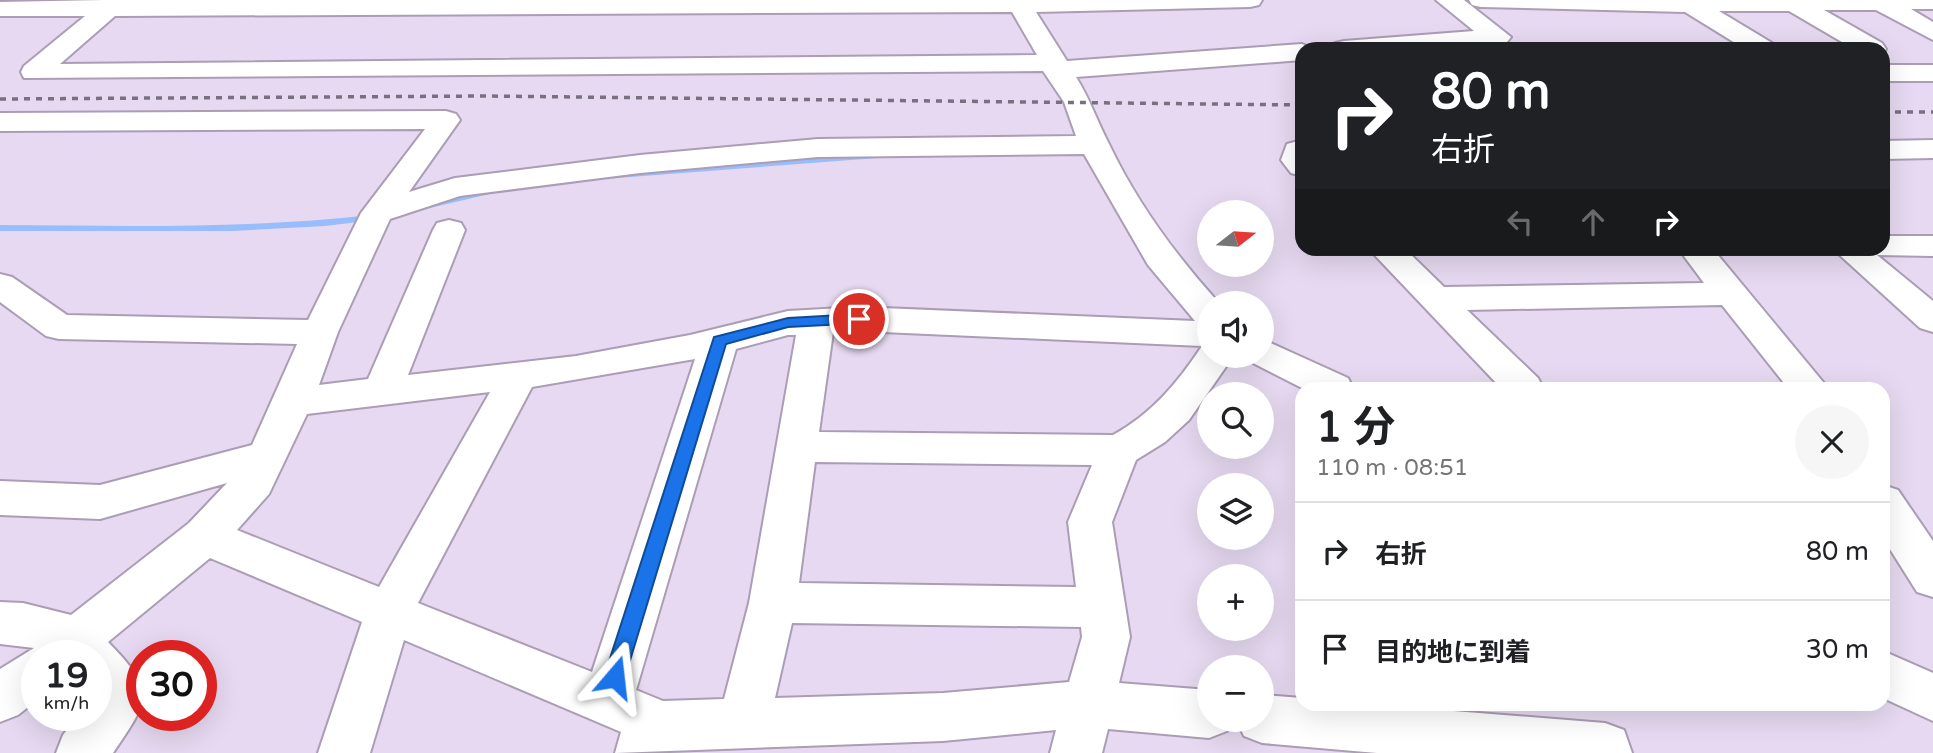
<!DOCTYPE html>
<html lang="ja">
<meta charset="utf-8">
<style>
body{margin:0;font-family:"Varela Round","Noto Sans JP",sans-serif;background:#f6f6f6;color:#202124;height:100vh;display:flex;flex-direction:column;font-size:26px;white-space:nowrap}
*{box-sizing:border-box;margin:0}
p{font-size:23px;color:#757577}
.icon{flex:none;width:38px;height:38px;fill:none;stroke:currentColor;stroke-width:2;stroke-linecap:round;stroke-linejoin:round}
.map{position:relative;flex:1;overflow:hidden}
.side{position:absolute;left:1295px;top:382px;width:595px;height:329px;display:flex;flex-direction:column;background:#fff;border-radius:21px;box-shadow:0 7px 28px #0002}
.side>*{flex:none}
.top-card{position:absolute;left:1295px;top:42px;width:595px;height:214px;border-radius:21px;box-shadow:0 7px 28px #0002;background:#202124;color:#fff;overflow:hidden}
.needle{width:46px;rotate:73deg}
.buttons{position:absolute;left:1197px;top:200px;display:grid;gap:14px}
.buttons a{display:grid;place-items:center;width:77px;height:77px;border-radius:50%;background:#fff;box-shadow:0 7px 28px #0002;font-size:35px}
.speed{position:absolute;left:21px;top:640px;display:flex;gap:14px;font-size:35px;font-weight:700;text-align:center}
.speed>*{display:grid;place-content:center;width:91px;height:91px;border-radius:50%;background:#fff;box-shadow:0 7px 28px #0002;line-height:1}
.speed small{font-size:18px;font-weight:400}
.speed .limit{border:10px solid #d22;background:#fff;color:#111}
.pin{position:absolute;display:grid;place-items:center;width:60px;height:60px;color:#fff;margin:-30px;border:4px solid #fff;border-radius:50%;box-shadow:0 2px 7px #0007}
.me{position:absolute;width:77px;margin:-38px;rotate:17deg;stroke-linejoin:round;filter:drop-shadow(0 0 5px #0008)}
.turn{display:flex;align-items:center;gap:24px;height:147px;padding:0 21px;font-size:32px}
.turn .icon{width:91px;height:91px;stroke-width:2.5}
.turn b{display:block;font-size:49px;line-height:60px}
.lanes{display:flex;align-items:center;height:66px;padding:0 21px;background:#0003;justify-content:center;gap:35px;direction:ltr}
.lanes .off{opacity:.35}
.round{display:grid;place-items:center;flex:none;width:74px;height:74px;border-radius:37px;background:#f6f6f6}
.headline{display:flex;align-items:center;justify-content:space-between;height:119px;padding:0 21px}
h1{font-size:42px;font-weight:700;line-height:52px}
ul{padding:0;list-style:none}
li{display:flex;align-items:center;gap:21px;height:98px;padding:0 21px;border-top:2px solid #e0e0e0}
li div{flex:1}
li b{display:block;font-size:26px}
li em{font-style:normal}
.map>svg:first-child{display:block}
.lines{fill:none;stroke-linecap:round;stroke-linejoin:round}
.stream{fill:#98bdfd;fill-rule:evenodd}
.minor-casing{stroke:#aa9db4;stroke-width:4}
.minor{fill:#fff;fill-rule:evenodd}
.rail{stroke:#78707f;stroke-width:3.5;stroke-dasharray:6 6;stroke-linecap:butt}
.route{fill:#1a73e8;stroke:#114b97;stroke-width:2}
</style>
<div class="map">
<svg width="1933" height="753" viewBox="0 0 1933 753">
<rect width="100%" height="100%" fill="#e6d9f1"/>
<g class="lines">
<path class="stream" d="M 874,154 L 878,156 L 877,158 L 604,179 L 600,176 L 604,173 Z
M 491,188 L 494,189 L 494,193 L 421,210 L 417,207 L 418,205 Z
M 371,215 L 375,218 L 374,220 L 325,226 L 232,231 L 0,231 L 0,225 C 124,226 247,229 371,215 Z"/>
<g class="minor-casing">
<path id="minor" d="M 104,0 L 1262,0 L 1259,5 L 1250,7 L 1036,12 L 1067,61 L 1302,44 L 1313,49 L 1302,49 L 1302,60 L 1076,77 C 1090,99 1097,121 1109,144 C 1136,201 1177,257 1219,303 L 1209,303 L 1209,355 L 1234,355 L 1189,420 L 1165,442 L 1136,460 L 1112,522 L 1130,637 L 1119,683 L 1209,690 L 1209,719 L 1232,719 L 1227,731 L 1209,738 L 1108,729 L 1102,753 L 1050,753 L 1056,730 L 943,741 L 615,753 L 621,732 L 404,640 L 370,753 L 318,753 L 362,622 L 210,558 L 108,642 C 156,691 150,699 113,753 L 56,753 L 63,735 L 78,716 L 96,716 L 96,656 L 37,656 L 37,700 L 18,715 L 0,722 L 0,669 L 34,648 L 0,644 L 0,602 L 23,603 L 71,615 L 189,523 L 227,483 L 100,519 L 0,515 L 0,481 L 100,485 L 252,445 L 297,344 L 59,339 L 46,336 L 0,302 L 0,274 L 12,277 L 67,315 L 308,320 L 361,213 L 425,129 L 0,131 L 0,113 L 446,111 L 456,114 L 460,120 L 409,192 L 455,178 L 640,155 L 818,139 L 1076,136 L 1064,102 L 1043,71 L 24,78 L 21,72 L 24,66 L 85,16 L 0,16 L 0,2 ZM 1012,12 L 1037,55 L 60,64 L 115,16 ZM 1084,154 L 1148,265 L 1195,321 L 859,307 L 788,311 L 690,335 L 576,356 L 408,375 L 465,230 L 461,223 L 449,220 L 437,223 L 433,230 L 368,379 L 319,385 L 338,332 L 390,219 L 460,196 L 640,173 L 818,157 ZM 859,331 L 1202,346 C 1178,382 1152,414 1113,435 L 819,432 L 833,332 ZM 788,335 L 796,335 L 749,603 L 724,699 L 663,701 L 636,690 L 736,349 ZM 695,359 L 592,672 L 418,603 L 532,387 ZM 490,392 L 379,587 L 237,530 L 269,494 L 307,414 ZM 815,462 L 1092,465 L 1068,522 L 1076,587 L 799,583 ZM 792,623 L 1081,627 L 1082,637 L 1069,682 L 943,693 L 775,698 Z
M 1436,0 L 1464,0 L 1511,37 L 1507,42 C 1452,56 1388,49 1331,49 L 1335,43 L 1344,41 L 1474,31 Z
M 1469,0 L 1933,0 L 1933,9 L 1911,9 L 1933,22 L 1933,40 L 1876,10 L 1824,10 L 1882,43 L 1886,49 L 1883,53 L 1883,49 L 1854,49 L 1789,11 L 1719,11 L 1772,43 L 1776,49 L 1745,49 L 1685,12 L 1481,7 L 1472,5 Z
M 1883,65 L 1933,65 L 1933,81 L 1883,81 Z
M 1302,140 L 1302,176 L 1291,173 L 1281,160 L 1287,144 Z
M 1933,140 L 1933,158 L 1883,159 L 1883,141 Z
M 1883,236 L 1933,236 L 1933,256 L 1877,255 L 1933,301 L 1933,332 L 1920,328 L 1832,248 L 1883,248 Z
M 1368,248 L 1404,248 L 1444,287 L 1704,283 L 1678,248 L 1712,248 L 1828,388 L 1788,388 L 1722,305 L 1467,310 L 1538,378 L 1543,388 L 1501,388 Z
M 1262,339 L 1348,378 L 1353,388 L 1302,388 L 1249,361 L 1245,355 L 1262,355 Z
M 1883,485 L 1898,490 L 1933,541 L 1933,597 L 1917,592 L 1883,538 Z
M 1883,651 L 1933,673 L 1933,721 L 1883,698 Z
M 1262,695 L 1302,698 L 1302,704 L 1365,704 L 1605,723 L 1624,730 L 1632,753 L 1377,753 L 1262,743 L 1244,736 L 1236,719 L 1262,719 Z"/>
</g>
<use href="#minor" class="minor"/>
<path class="rail" d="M 0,99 L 485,96 L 1302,105
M 1883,112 L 1933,112"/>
</g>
<path class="route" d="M 859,314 L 866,319 L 864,323 L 788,327 L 726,344 L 625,677 L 622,684 L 615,686 L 607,684 L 604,677 L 714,337 L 788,318 Z"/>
</svg>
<div class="buttons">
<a><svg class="needle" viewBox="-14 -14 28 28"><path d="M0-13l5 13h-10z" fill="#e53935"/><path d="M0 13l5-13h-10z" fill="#757577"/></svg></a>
<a><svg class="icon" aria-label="sound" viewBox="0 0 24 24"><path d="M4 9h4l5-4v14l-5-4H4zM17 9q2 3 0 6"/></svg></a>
<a><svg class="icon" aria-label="search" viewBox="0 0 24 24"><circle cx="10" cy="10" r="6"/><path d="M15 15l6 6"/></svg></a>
<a><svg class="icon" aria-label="layers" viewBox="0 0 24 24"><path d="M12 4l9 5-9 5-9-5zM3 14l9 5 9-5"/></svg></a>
<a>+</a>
<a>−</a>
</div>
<div class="speed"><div>19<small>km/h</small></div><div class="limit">30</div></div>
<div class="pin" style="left:859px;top:319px;background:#d93025"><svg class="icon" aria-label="arrive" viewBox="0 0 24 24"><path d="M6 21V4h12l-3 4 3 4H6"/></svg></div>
<svg class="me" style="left:615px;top:677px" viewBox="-20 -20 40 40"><path d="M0-17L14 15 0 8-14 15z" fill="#1a73e8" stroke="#fff" stroke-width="4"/></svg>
<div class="top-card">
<div class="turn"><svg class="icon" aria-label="right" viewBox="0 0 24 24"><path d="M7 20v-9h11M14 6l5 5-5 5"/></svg><div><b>80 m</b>右折</div></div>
<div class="lanes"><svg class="icon off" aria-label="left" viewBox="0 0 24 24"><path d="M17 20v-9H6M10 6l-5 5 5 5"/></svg><svg class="icon off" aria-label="ahead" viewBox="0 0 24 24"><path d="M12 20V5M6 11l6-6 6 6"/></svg><svg class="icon" aria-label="right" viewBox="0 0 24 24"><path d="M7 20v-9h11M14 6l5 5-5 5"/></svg></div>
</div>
<section class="side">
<div class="headline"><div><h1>1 分</h1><p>110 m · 08:51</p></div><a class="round"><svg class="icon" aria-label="close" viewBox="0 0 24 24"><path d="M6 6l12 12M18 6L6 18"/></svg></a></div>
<ul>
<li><svg class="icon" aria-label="right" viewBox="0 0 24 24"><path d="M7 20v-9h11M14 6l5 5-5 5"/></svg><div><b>右折</b></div><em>80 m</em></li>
<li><svg class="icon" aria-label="arrive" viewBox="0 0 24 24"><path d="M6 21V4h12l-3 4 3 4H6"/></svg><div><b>目的地に到着</b></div><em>30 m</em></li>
</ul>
</section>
</div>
